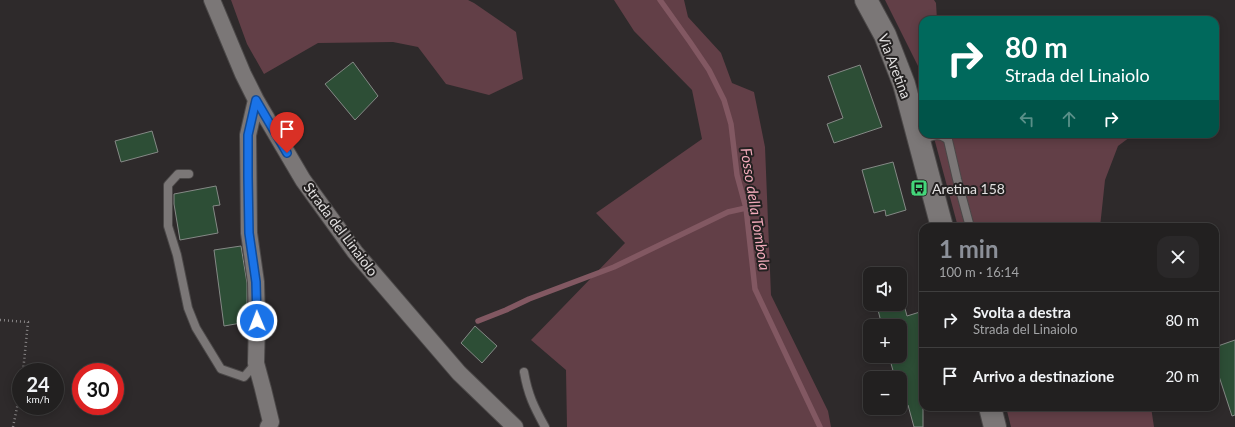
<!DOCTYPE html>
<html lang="it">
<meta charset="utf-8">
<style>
body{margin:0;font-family:Lato,sans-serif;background:#2a2829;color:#f1f3f6;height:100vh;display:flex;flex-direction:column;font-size:15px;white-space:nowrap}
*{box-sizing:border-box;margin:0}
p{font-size:13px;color:#a2a3a5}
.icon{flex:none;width:22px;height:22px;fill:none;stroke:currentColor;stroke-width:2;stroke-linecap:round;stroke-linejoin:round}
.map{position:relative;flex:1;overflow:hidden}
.details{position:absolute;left:919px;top:223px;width:300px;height:188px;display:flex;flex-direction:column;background:#222020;border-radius:12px;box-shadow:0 2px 10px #0003,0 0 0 1px #3f3e3e}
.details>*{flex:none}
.top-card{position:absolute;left:919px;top:16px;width:300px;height:122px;border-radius:12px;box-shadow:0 2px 10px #0003,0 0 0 1px #3f3e3e;background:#00695c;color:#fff;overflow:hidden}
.controls{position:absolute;left:863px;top:267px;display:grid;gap:8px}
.controls a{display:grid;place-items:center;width:44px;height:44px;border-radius:8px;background:#222020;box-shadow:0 2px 10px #0003,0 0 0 1px #3f3e3e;font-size:20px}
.speed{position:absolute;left:12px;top:363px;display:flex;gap:8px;font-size:20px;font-weight:700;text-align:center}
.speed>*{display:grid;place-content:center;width:52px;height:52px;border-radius:50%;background:#222020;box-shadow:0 2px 10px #0003,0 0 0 1px #3f3e3e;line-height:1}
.speed small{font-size:10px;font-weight:400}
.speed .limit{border:6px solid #d22;background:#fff;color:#111}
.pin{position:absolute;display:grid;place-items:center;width:34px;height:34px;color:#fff;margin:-41px -17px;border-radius:50% 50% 50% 0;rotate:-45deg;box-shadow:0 0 4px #0007}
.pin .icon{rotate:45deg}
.me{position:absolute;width:44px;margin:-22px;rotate:359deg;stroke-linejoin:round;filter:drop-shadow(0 0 3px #0008)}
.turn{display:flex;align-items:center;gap:14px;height:84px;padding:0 20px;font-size:18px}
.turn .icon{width:52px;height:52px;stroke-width:2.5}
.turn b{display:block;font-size:28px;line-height:34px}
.lanes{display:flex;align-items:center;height:38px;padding:0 20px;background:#0003;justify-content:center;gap:20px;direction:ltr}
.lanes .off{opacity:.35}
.round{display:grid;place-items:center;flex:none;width:42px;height:42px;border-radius:12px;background:#2a2829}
.overview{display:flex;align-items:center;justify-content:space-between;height:68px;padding:0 20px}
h1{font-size:24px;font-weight:700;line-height:30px;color:#8c9099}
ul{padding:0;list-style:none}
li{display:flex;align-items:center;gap:12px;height:56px;padding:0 20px;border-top:1px solid #3f3e3e}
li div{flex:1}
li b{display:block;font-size:15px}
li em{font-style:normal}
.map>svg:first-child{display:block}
.green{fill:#623f47}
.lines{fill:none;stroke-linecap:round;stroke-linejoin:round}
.stream{stroke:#825862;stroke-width:5.5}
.building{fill:#2d4e36;stroke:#858986}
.lane-casing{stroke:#4b4848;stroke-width:10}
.street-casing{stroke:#4b4848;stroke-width:18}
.secondary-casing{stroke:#4b4848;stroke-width:24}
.path{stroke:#888586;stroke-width:2.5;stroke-dasharray:1 3;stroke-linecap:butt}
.lane{stroke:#7b7777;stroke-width:8}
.street{stroke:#7b7777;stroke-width:16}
.secondary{stroke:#7b7777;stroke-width:22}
.route-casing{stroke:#114b97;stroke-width:10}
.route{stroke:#1a73e8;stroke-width:7}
.labels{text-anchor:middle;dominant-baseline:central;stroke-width:4;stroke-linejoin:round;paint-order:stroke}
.street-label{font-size:14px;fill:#e2e0e0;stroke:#242121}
.poi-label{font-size:14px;fill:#e2e0e0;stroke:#242121;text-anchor:start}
.water-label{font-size:15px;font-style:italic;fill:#f1aaba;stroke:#242121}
</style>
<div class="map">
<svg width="1235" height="427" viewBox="0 0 1235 427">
<rect width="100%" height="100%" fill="#2e2a2b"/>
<path class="green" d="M 231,0 L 468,0 L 474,3 L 516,32 L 523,79 L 489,95 L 446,84 L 418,47 L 393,42 L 318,43 L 264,74 L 247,44 Z
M 614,0 L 684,0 L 688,17 L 721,53 L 732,83 L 754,92 L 765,147 L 771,295 L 828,411 L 831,427 L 567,427 L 566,370 L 531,340 L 625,243 L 596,213 L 702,139 L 692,90 L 634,31 Z
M 885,0 L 934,0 L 936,3 L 937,20 L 923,20 L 923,90 L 918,66 Z
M 933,134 L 1134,134 L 1118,146 L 1105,180 L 1100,227 L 958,227 Z
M 1006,407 L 1151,407 L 1154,427 L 1011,427 Z"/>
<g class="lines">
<path class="stream" d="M 660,0 L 690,42 L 709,70 L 724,100 L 731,124 L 737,175 L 746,208 L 755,289 L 820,427
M 478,321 L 506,310 L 529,299 L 614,267 L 728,212 L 746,208"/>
</g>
<path class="building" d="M 353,62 L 378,96 L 355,120 L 325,84 Z
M 860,65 L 882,127 L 834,143 L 827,124 L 843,118 L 828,76 Z
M 152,131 L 158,152 L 121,162 L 115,141 Z
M 893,162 L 906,210 L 886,216 L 885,210 L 874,213 L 862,170 Z
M 216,186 L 220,205 L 213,206 L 218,233 L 180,240 L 174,204 L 174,194 Z
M 241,246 L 247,283 L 247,322 L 224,326 L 214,250 Z
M 903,301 L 907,316 L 923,311 L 923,427 L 914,427 L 908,405 L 902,406 L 900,398 L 900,378 L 895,378 L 889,356 L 900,356 L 900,326 L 882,326 L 878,310 L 894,304 L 900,304 L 900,302 Z
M 475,326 L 497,346 L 482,363 L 461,343 Z
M 1235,340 L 1235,415 L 1232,416 L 1215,364 L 1215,347 Z"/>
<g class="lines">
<g class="lane-casing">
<path id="lane" d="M 920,141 C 931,137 938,131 948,140 L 957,179 L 970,227
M 189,174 L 178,174 L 168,185 L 168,226 L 177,255 L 188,308 L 196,328 L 221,369 L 244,377 L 256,363
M 524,372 C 528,395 534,407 545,427"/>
</g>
<g class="street-casing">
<path id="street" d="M 212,0 L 243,74 L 256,100 L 303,180 L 355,252 L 459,373 L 515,427
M 256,100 L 248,135 L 249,233 L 256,282 L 257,321 L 256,363 L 263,389 L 271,422 L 268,427"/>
</g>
<g class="secondary-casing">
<path id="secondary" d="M 866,0 L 885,35 L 904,84 L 942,227
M 990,407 L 995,427"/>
</g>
<path class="path" d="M 0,320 L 28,322 L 23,372
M 13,427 L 21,388"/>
<use href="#lane" class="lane"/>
<use href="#street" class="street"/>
<use href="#secondary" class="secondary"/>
</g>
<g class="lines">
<g class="route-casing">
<path id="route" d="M 257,321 L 256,282 L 249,233 L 248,177 L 248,135 L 256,100 L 287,153"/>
</g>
<use href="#route" class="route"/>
</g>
<defs>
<g id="bus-square" transform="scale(0.9)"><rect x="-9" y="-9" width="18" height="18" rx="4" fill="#44d77a" stroke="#242121"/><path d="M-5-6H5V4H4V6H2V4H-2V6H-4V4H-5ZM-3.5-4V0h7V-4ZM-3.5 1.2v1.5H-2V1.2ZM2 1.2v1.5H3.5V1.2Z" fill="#111"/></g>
</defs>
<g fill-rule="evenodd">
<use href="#bus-square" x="919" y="188"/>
</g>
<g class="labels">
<g class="street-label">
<text transform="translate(895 66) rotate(69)">Via Aretina</text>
<text transform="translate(341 229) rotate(53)">Strada del Linaiolo</text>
</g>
<g class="poi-label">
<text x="932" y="188">Aretina 158</text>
</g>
<g class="water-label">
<text transform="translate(756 209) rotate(81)">Fosso della Tombola</text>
</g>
</g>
</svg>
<div class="controls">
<a><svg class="icon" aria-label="sound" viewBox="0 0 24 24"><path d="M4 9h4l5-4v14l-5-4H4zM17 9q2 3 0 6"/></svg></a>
<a>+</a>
<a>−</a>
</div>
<div class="speed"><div>24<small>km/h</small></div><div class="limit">30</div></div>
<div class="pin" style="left:287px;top:153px;background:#d93025"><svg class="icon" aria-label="arrive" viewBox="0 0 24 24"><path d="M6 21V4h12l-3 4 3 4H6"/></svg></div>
<svg class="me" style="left:257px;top:321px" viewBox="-20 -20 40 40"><circle r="17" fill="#1a73e8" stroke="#fff" stroke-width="3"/><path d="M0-11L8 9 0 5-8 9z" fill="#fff"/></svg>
<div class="top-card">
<div class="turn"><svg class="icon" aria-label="right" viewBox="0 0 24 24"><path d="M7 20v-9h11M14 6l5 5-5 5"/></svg><div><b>80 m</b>Strada del Linaiolo</div></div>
<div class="lanes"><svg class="icon off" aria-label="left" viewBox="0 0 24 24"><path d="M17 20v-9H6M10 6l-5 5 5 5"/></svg><svg class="icon off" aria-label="ahead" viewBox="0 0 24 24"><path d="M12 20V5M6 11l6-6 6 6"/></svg><svg class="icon" aria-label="right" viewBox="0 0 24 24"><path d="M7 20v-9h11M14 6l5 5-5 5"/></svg></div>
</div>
<section class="details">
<div class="overview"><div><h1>1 min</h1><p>100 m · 16:14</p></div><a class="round"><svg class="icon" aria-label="close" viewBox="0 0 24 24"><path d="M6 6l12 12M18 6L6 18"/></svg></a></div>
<ul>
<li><svg class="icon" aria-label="right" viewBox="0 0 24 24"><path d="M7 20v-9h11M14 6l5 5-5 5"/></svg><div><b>Svolta a destra</b><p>Strada del Linaiolo</p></div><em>80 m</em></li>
<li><svg class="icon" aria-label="arrive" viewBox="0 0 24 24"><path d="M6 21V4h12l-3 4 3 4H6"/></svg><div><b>Arrivo a destinazione</b></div><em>20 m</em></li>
</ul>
</section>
</div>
